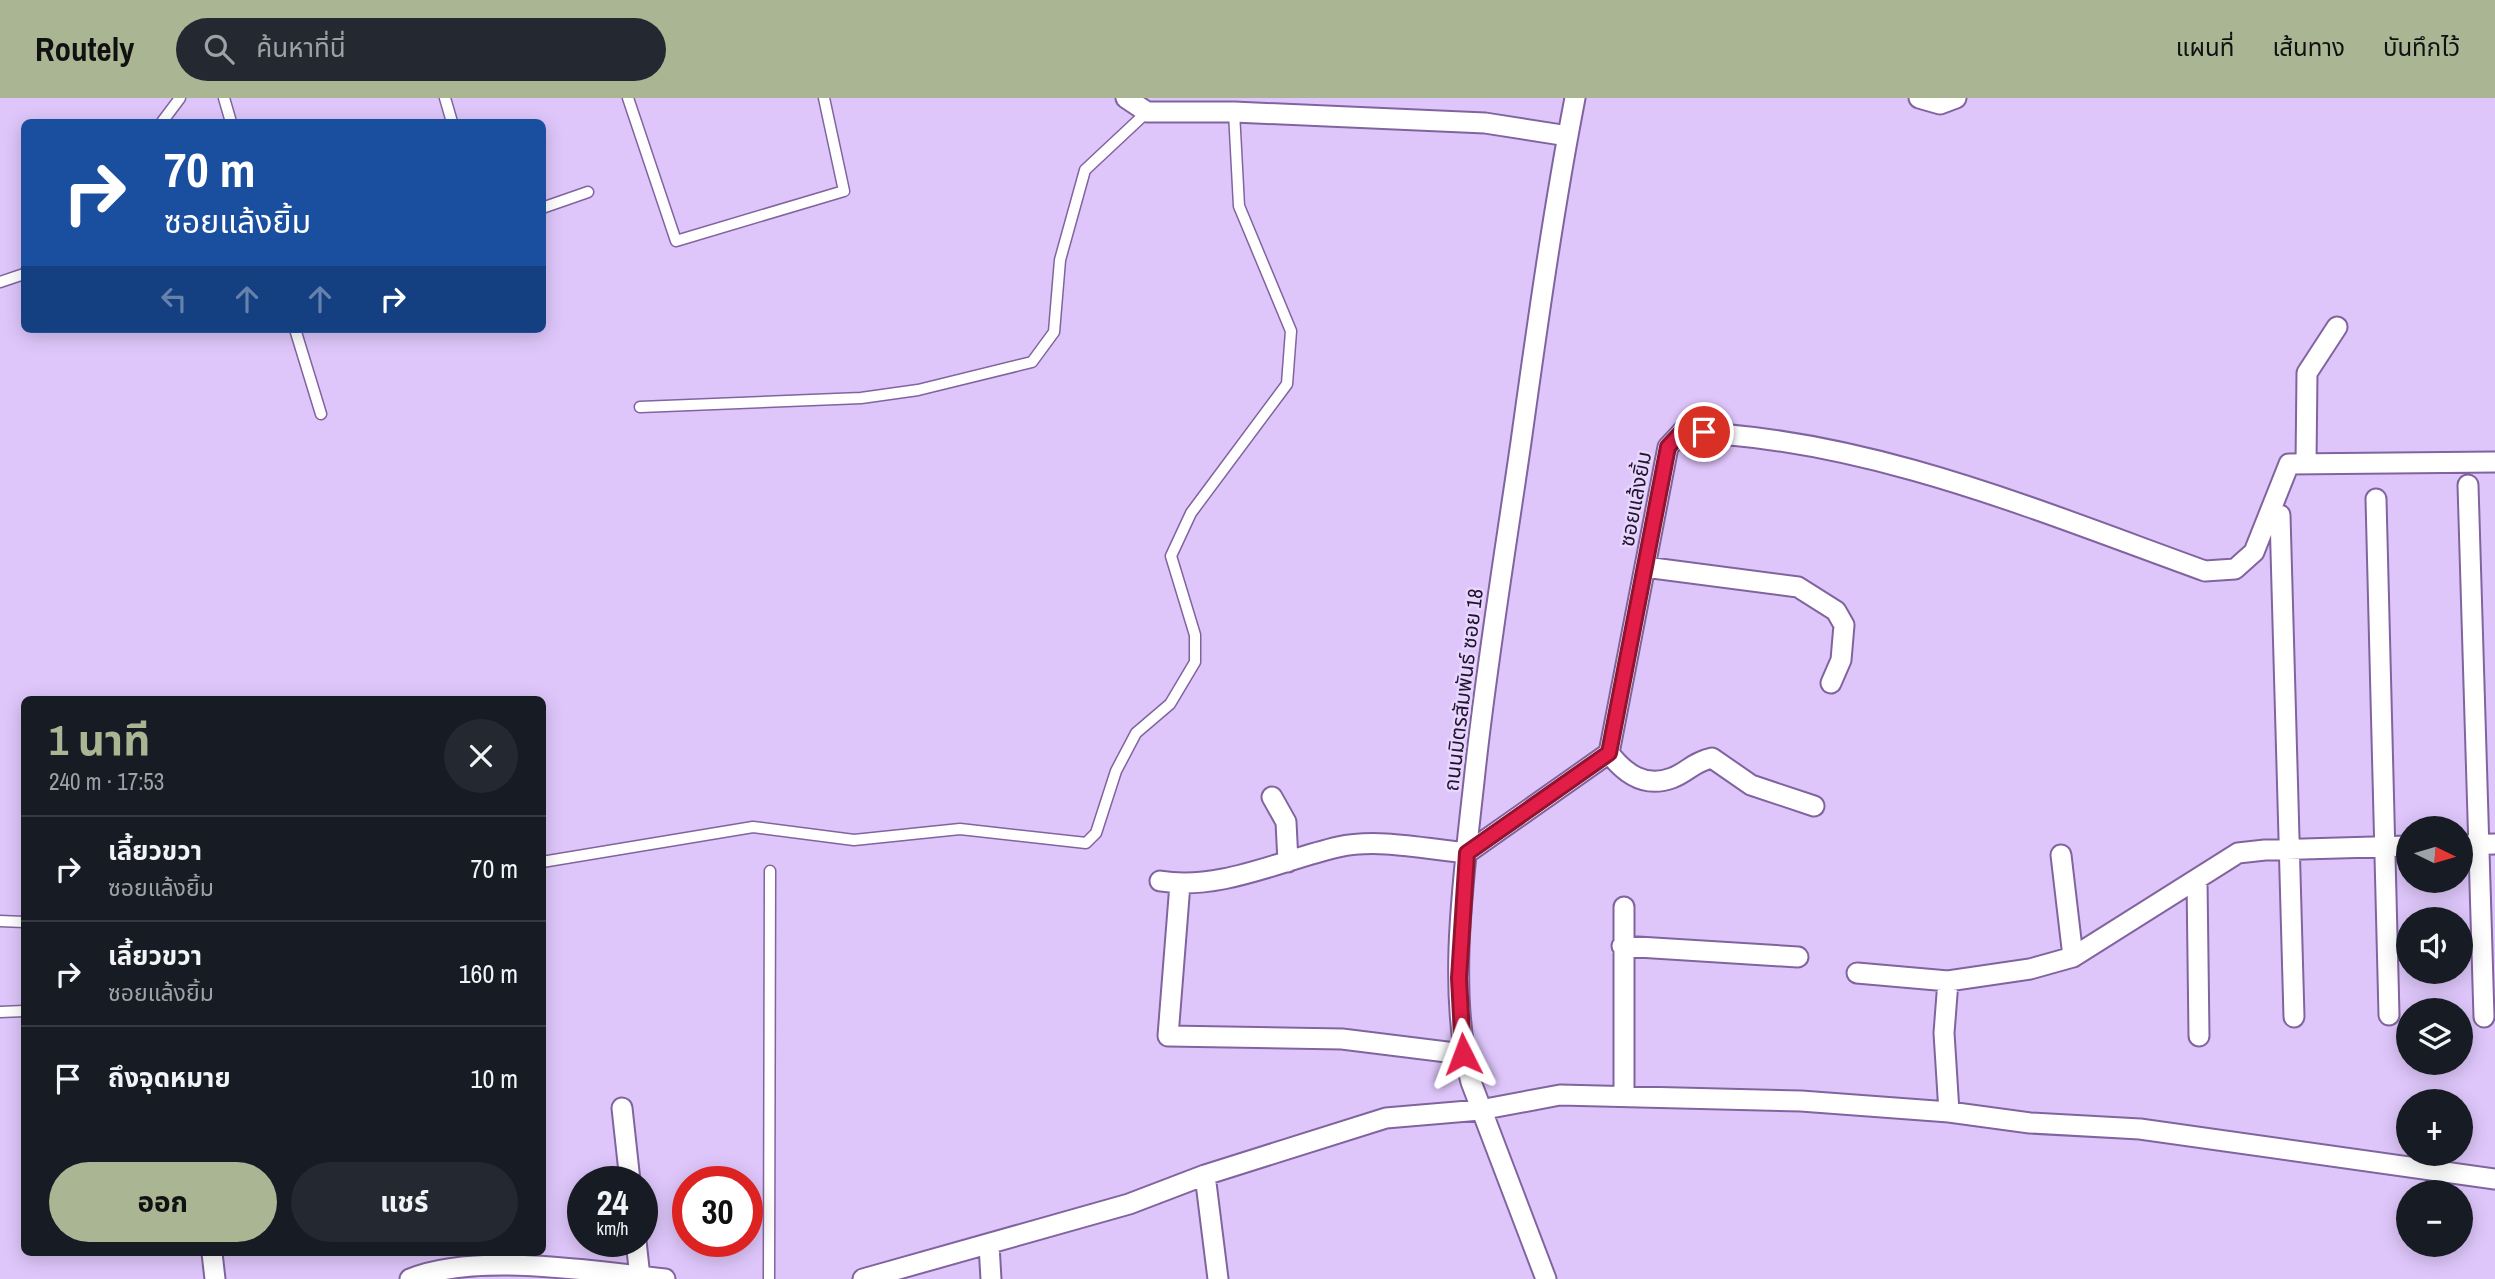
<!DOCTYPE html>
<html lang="th">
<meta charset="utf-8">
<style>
body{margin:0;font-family:"Archivo Narrow","Noto Sans Thai",sans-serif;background:#242831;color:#f1f3f6;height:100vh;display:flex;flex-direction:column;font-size:26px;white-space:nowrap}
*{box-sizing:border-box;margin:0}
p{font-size:23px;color:#9ea1a6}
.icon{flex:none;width:38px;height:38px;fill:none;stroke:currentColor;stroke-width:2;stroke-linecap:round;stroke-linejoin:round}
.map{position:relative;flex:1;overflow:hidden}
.side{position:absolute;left:21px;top:598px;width:525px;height:560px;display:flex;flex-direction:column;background:#171b24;border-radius:10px;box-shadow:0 4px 18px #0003}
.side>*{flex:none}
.top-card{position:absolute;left:21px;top:21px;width:525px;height:214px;border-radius:10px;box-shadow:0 4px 18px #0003;background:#1a4fa0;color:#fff;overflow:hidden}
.needle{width:46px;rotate:95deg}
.controls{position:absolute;left:2396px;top:718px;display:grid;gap:14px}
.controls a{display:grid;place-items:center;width:77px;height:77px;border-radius:50%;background:#171b24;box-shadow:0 4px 18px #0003;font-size:35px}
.speed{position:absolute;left:567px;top:1068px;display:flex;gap:14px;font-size:35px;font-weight:700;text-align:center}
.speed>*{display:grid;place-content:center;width:91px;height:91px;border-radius:50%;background:#171b24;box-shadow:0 4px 18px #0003;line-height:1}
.speed small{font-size:18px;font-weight:400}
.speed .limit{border:10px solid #d22;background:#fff;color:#111}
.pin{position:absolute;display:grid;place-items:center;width:60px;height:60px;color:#fff;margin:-30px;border:4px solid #fff;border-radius:50%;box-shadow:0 2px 7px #0007}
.me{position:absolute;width:77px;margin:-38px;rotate:357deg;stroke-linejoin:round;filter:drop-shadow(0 0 5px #0008)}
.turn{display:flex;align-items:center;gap:24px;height:147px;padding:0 28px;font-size:32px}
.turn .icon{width:91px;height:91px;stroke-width:2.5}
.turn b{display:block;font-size:49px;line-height:60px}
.lanes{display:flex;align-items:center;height:66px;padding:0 28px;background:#0003;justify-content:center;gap:35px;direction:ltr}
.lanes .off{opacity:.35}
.round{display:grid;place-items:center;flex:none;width:74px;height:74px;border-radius:37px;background:#242831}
.summary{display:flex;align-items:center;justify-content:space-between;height:119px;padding:0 28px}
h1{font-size:42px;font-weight:700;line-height:52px;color:#a9b593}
.primary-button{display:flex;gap:14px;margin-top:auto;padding:14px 28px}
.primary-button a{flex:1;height:80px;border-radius:42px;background:#a9b593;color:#111;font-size:28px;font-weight:700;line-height:80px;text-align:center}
.primary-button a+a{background:#242831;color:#f1f3f6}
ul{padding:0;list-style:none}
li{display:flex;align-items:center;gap:21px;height:105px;padding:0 28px;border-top:2px solid #363941}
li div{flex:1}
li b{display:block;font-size:26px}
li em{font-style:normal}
header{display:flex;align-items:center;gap:42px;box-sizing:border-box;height:98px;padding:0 35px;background:#a9b593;color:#111}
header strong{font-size:33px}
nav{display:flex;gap:38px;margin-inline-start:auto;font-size:24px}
.search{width:490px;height:63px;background:#242831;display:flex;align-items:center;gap:18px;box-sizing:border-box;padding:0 24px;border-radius:38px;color:#9ea1a6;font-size:26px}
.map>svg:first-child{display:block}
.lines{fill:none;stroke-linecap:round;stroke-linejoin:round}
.service-casing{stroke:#81649f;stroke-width:13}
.minor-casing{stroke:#81649f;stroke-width:23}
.service{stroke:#fff;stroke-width:10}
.minor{stroke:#fff;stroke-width:19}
.route-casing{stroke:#92132f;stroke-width:18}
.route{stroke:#e11d48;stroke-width:12}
.labels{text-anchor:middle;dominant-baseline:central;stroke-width:5;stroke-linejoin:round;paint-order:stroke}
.street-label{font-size:21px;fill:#21152d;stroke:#e8d6fe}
</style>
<header>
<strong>Routely</strong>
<div class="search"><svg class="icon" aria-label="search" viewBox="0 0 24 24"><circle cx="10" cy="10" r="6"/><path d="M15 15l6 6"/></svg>ค้นหาที่นี่</div>
<nav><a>แผนที่</a><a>เส้นทาง</a><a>บันทึกไว้</a></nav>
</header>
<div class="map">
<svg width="2495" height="1181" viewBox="0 0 2495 1181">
<rect width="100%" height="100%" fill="#dec6fa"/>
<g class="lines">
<g class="service-casing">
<path id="service" d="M 224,0 L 231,24
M 445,0 L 452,24
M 628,0 L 676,143 L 844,93 L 824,0
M 162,24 L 180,0
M 542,110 L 588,94
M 0,184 L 24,176
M 295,231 L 321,316
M 640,309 L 861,300 L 918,292 L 1032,264 L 1054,234 L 1060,162 L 1085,72 L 1147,14
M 542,764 L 753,729 L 854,742 L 960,731 L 1086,745 L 1096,735 L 1116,673 L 1136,635 L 1170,606 L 1195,564 L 1195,537 L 1171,458 L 1191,415 L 1287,286 L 1291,233 L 1239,108 L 1234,14
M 0,823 L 24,824
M 0,914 L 24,913
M 769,1181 L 770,773"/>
</g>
<g class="minor-casing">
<path id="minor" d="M 1126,0 L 1147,14 L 1234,14 L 1485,25 L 1568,38
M 1919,0 L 1940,6 L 1956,0
M 2306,365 L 2307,275 L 2337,229
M 2468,387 L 2484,919
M 2376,401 L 2389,917
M 2280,417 L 2294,919
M 1645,469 L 1798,489 L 1836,513 L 1844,527 L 1841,562 L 1831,585
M 1609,655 C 1625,676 1645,690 1672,680 C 1688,674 1693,664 1712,660 L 1751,687 L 1814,708
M 1272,699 L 1286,724 L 1288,764
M 2460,747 L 2495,746
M 2061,757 L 2073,859
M 2197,782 L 2199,938
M 1160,783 C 1220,793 1281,762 1338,749 C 1378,740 1426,751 1467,755 L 1609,655 L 1668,349 L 1682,334 C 1864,339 2036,412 2205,473 L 2235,471 L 2254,454 L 2289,366 L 2495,364
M 1180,786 L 1168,938 L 1342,941 L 1463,956
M 1624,809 L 1624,997
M 1622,848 L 1798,859
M 1857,875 L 1948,883 L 2030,871 L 2073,859 L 2238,755 L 2265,752 L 2408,748
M 1948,883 L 1944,935 L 1949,1014
M 622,1010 L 630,1083
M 1205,1077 L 1218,1181
M 636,1143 L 640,1179
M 989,1147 L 991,1181
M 212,1155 L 215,1181
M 410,1181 C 476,1154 593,1173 665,1181
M 863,1181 L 1129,1106 L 1205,1077 L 1386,1020 L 1480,1012 L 1560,997 L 1801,1003 L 1949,1014 L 2030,1025 L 2140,1031 L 2495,1081
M 1546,1181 L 1471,984 C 1446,892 1465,769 1475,674 C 1487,563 1505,455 1521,344 C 1537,229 1553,114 1575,0"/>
</g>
<use href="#service" class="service"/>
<use href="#minor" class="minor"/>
</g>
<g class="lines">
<g class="route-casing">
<path id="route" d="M 1463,956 L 1459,880 L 1467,755 L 1609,655 L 1668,349 L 1682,334 L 1704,334"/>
</g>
<use href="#route" class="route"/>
</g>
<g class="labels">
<g class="street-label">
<text transform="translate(1635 401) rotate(-79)">ซอยแล้งยิ้ม</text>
<text transform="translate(1463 592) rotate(-83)">ถนนมิตรสัมพันธ์ ซอย 18</text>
</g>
</g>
</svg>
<div class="controls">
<a><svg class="needle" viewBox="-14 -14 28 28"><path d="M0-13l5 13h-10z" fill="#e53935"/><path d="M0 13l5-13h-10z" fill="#9ea1a6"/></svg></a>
<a><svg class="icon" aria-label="sound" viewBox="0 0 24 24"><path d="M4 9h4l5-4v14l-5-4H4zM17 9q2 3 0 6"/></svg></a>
<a><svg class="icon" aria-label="layers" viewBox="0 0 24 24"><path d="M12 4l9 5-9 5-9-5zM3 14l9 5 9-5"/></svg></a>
<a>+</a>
<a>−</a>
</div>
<div class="speed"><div>24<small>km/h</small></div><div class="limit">30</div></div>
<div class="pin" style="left:1704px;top:334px;background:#d93025"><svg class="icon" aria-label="arrive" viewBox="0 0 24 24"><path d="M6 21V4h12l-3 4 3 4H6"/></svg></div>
<svg class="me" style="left:1463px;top:956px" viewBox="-20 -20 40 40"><path d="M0-17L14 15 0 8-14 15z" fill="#e11d48" stroke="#fff" stroke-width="4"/></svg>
<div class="top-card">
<div class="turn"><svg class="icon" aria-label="right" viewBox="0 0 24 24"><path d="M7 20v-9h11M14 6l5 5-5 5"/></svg><div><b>70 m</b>ซอยแล้งยิ้ม</div></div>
<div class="lanes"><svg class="icon off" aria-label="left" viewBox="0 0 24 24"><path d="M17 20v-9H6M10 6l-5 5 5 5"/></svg><svg class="icon off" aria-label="ahead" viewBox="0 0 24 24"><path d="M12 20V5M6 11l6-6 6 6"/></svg><svg class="icon off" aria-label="ahead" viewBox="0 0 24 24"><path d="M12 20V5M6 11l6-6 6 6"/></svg><svg class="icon" aria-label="right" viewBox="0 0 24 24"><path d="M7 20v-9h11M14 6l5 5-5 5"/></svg></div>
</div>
<section class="side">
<div class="summary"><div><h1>1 นาที</h1><p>240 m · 17:53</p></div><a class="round"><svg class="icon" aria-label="close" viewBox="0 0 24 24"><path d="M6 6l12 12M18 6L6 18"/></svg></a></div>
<ul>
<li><svg class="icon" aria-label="right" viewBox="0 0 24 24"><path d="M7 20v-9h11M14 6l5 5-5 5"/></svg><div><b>เลี้ยวขวา</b><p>ซอยแล้งยิ้ม</p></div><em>70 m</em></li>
<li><svg class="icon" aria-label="right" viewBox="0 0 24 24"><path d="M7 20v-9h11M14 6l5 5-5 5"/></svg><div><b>เลี้ยวขวา</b><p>ซอยแล้งยิ้ม</p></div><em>160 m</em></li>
<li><svg class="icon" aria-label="arrive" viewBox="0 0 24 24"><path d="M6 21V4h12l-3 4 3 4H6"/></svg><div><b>ถึงจุดหมาย</b></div><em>10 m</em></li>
</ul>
<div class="primary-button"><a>ออก</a><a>แชร์</a></div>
</section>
</div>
